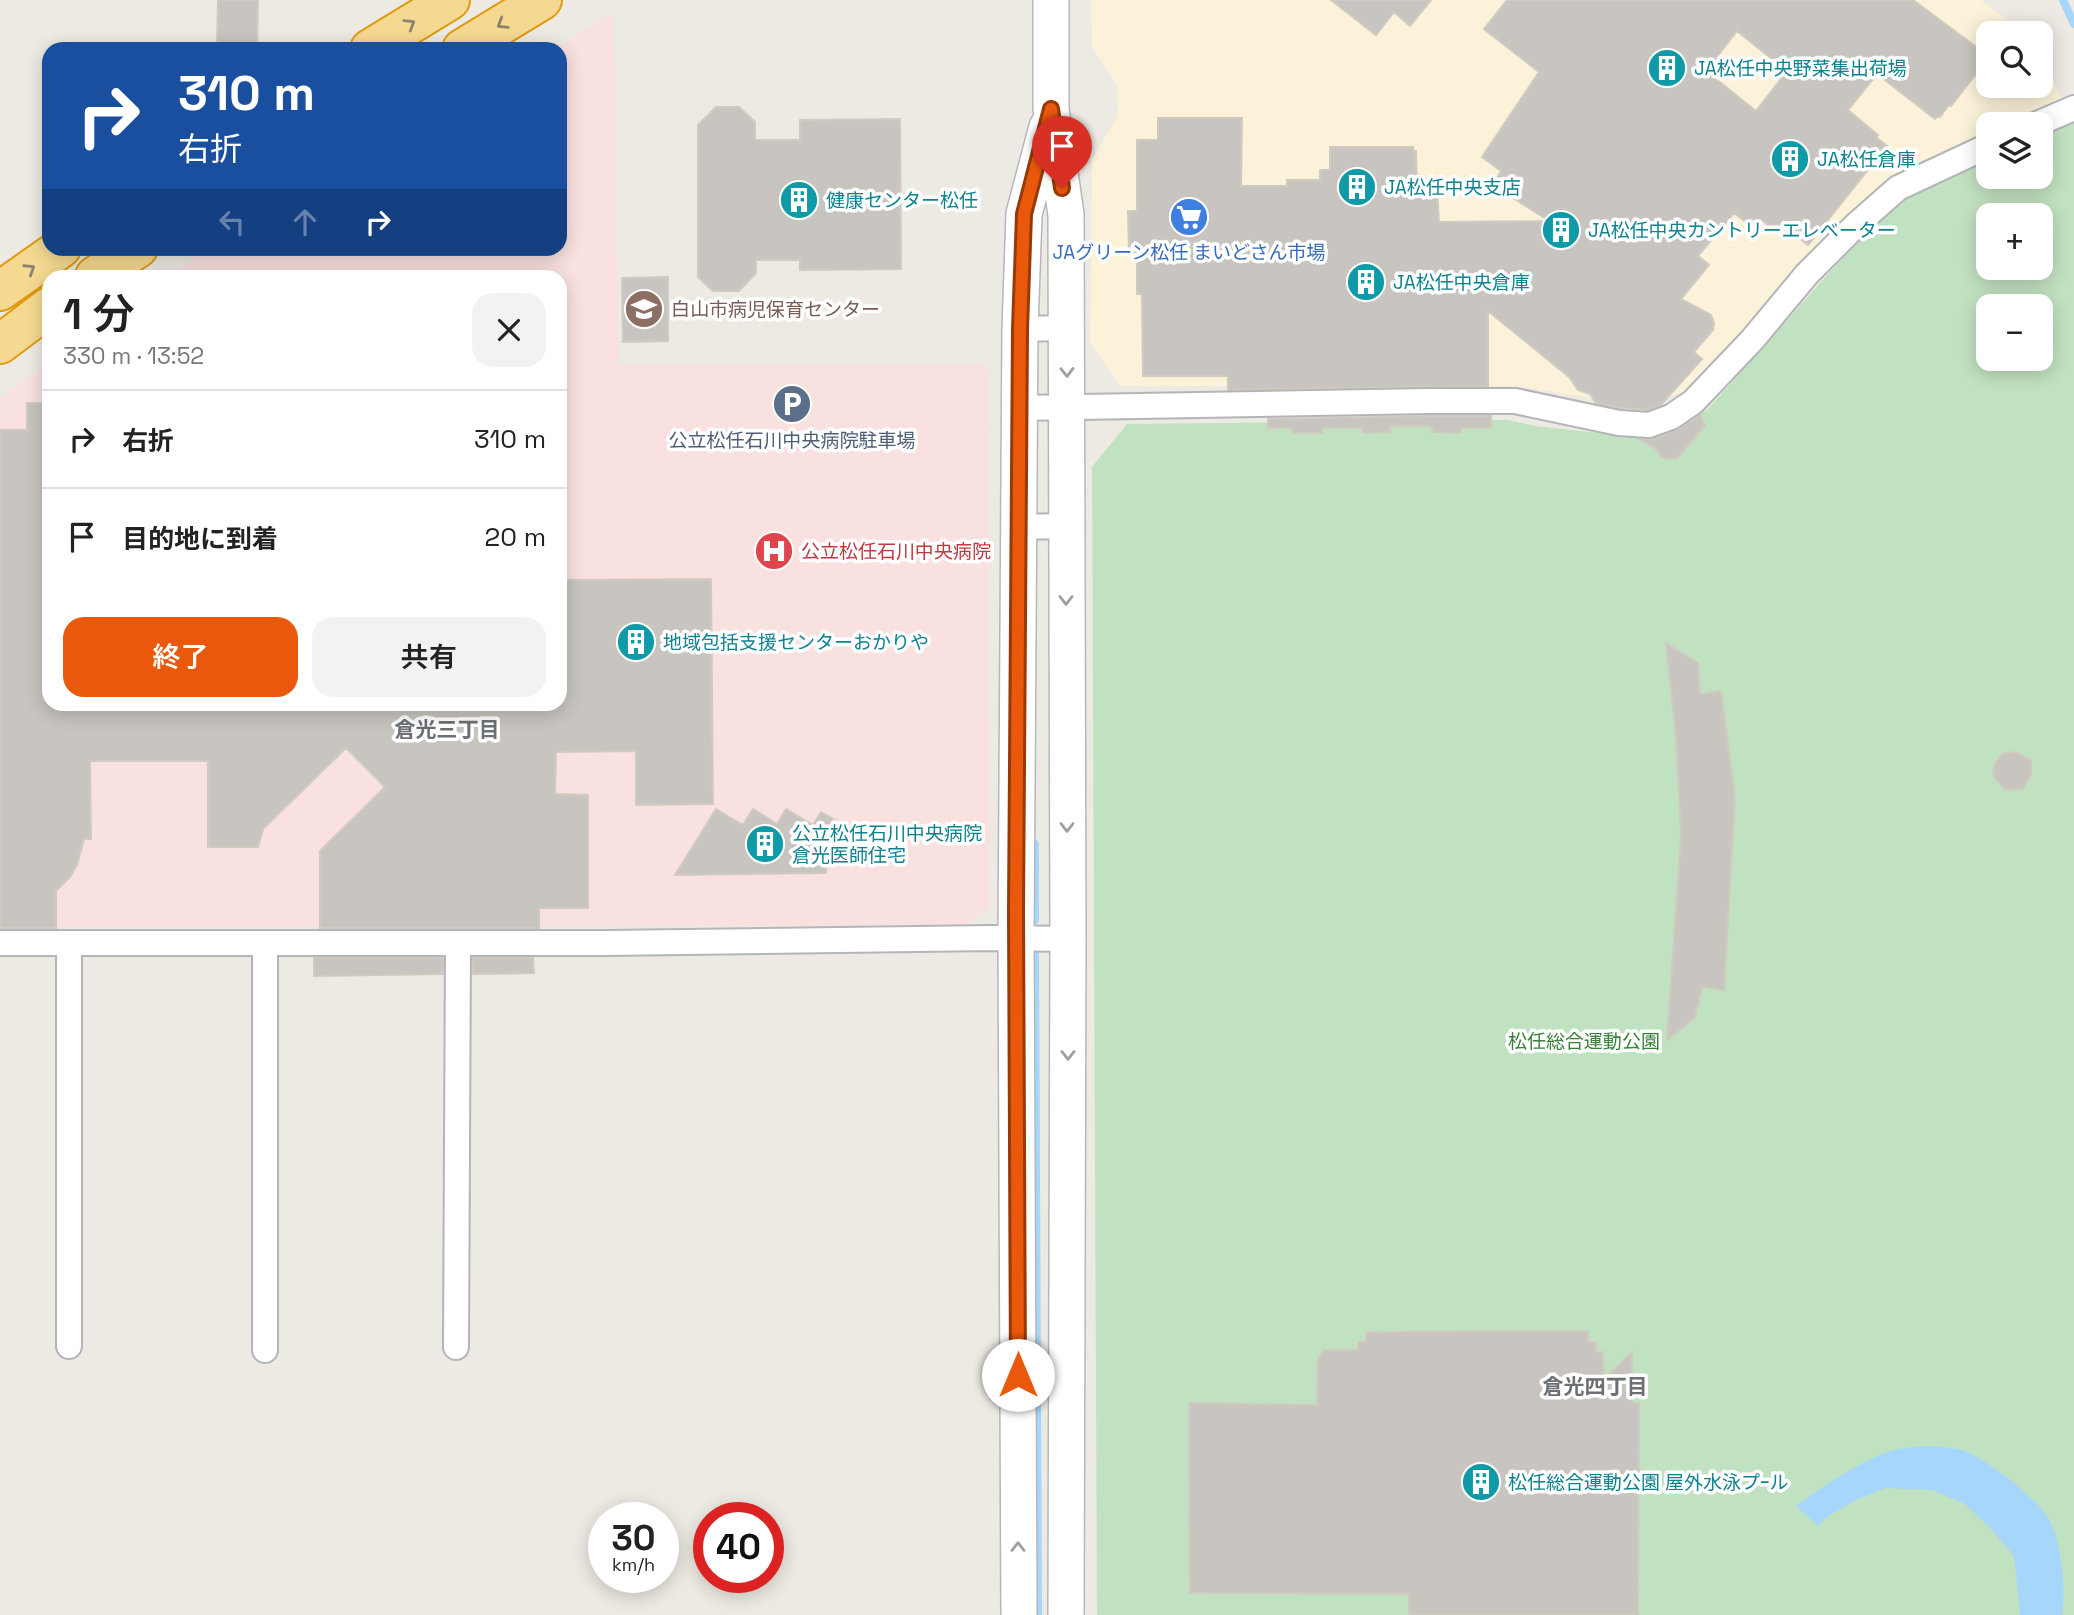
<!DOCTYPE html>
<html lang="ja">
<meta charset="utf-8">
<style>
body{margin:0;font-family:"Space Grotesk","Noto Sans JP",sans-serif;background:#f2f2f2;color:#222;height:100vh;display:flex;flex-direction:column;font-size:26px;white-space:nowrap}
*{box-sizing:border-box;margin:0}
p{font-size:23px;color:#767676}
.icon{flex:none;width:38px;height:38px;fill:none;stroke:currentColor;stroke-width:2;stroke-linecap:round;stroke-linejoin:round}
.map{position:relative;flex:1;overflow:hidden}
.panel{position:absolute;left:42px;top:270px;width:525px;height:441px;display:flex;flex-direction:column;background:#fff;border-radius:21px;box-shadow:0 4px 18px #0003}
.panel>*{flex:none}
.guide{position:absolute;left:42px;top:42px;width:525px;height:214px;border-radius:21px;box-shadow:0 4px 18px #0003;background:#1a4fa0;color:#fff;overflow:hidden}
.tools{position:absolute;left:1976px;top:21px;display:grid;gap:14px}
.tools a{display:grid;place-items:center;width:77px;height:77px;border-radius:14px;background:#fff;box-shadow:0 4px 18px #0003;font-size:35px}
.speed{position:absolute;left:588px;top:1502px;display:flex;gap:14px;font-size:35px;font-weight:700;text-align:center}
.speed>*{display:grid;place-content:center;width:91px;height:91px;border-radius:50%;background:#fff;box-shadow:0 4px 18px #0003;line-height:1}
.speed small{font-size:18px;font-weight:400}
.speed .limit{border:10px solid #d22;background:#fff;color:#111}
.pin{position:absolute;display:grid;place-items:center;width:60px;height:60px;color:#fff;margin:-72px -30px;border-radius:50% 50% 50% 0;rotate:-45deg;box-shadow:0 0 7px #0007}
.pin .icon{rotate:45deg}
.me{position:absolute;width:77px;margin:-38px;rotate:0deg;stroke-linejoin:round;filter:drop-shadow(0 0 5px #0008)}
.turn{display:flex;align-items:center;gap:24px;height:147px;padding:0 21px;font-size:32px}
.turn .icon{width:91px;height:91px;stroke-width:2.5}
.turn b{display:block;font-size:49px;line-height:60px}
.lanes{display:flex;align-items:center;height:66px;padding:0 21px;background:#0003;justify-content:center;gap:35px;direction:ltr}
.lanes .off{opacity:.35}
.round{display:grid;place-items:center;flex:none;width:74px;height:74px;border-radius:21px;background:#f2f2f2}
.summary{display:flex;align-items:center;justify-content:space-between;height:119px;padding:0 21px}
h1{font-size:42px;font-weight:600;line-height:52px}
.action{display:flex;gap:14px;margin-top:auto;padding:14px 21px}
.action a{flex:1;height:80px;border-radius:21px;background:#ea580c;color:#fff;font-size:28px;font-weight:600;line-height:80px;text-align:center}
.action a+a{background:#f2f2f2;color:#222}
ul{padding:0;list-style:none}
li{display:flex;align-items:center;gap:21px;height:98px;padding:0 21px;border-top:2px solid #e0e0e0}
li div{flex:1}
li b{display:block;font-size:26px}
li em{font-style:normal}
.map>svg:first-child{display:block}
.commercial{fill:#fbf2d9}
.medical{fill:#f9e1df}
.green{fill:#c1e2c0;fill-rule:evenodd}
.water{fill:#a6d6f9}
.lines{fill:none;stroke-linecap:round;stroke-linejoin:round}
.stream{stroke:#a6d6f9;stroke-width:8}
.building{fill:#c8c5c0;stroke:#d0cbc1;stroke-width:2;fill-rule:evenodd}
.street-casing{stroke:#b3b5b9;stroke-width:28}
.secondary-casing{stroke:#b4b7bc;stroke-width:38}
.highway-casing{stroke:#df9a10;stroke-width:42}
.street{stroke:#fff;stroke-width:24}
.secondary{stroke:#fff;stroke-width:35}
.highway{stroke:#f5d991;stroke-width:38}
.oneway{stroke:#898370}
.oneway2{stroke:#9d9ea1}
.route-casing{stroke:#983908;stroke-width:18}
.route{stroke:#ea580c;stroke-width:12}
.labels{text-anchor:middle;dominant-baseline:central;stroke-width:7;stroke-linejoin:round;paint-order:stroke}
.culture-label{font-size:19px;fill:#0d838f;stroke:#fff;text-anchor:start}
.shop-label{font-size:19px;fill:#366cbe;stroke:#fff}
.education-label{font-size:19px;fill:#785e54;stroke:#fff;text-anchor:start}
.service-label{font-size:19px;fill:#4e5e75;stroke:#fff}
.health-label{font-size:19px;fill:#be3a42;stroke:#fff;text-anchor:start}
.park-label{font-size:19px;fill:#3a813c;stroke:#fff}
.neighbourhood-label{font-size:21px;font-weight:bold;fill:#6c7074;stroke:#fff}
</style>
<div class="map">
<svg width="2074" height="1615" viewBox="0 0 2074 1615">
<rect width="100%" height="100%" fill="#eceae2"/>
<path class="commercial" d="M 1091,0 L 1981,0 L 2007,20 L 2001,27 L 2008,33 L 1988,33 L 1988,86 L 2040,86 L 2041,61 L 2044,64 L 2062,99 L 2007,124 L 1988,124 L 1988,133 L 1888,180 L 1690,390 L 1640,406 L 1516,386 L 1121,386 L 1090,343 L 1092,159 L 1118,116 L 1117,85 L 1092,47 Z"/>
<path class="medical" d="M 613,13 L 619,365 L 988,365 L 989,907 L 966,925 L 0,927 L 0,398 L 49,363 L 49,704 L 560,704 L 560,276 L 169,276 L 207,249 L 560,248 L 560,49 L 554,49 Z"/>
<path class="green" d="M 2074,122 L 2074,1615 L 1097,1615 L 1092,467 L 1127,424 L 1507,420 L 1535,426 L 1655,439 L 1707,410 L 1878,218 L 1909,194 L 1988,159 L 1988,177 L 2040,177 L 2041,136 ZM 1988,215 L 2040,215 L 2040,268 L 1988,268 ZM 1988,306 L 2040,306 L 2040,359 L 1988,359 Z"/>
<path class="water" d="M 1928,1446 C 1939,1447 1951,1447 1961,1450 C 1982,1455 2039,1500 2049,1519 C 2062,1543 2066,1589 2062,1615 L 2020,1615 L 2014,1556 L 1992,1530 L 1965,1504 L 1932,1490 L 1885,1488 L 1856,1500 L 1827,1517 L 1818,1526 L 1796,1506 C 1825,1485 1856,1463 1890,1451 C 1902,1447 1916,1447 1928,1446 Z"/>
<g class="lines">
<path class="stream" d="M 2063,0 L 2074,24
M 1035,920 L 1035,844
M 1035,949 L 1038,1615"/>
</g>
<path class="building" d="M 218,0 L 258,0 L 257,49 L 217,49 Z
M 1331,0 L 1431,0 L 1410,26 L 1394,12 L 1376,35 Z
M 1507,0 L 1913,0 L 1987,55 L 1980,63 L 1983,65 L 1951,106 L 1949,105 L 1940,117 L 1938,116 L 1935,119 L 1877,74 L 1848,110 L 1878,135 L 1876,137 L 1887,146 L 1808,245 L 1781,223 L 1775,231 L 1762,220 L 1756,228 L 1753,225 L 1752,227 L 1734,213 L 1698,256 L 1709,265 L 1681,299 L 1711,315 L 1714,323 L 1713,330 L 1694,352 L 1702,359 L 1661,405 L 1647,410 L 1621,408 L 1596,403 L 1590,394 L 1578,390 L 1569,377 L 1488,311 L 1488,386 L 1228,390 L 1228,376 L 1143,376 L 1142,294 L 1137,294 L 1137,252 L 1129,252 L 1128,211 L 1137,211 L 1137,140 L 1158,140 L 1158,118 L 1242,118 L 1241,186 L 1287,186 L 1287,180 L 1320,180 L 1320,170 L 1330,170 L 1330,147 L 1413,147 L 1413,151 L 1416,151 L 1417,189 L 1437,189 L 1439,222 L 1549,221 L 1493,185 L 1501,171 L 1482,157 L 1539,72 L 1484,29 ZM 1737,31 L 1787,71 L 1756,111 L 1706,71 Z
M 716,107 L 739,107 L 755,122 L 755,140 L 800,140 L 800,120 L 900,119 L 901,269 L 800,270 L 800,260 L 756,260 L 756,273 L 739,291 L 713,291 L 698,277 L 698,125 Z
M 668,277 L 668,341 L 623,342 L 622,278 Z
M 27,403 L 49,403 L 49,704 L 560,704 L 560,580 L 711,579 L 713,804 L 636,805 L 636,751 L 556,752 L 555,794 L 588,795 L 588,908 L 539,908 L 539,928 L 320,928 L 320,851 L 385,787 L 346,748 L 263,829 L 258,847 L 208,847 L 208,761 L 90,761 L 91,839 L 84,839 L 77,865 L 70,877 L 56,891 L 56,928 L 0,928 L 0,430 L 27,430 Z
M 1700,415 L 1705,426 L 1677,458 L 1665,459 L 1661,457 L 1656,449 L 1639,439 L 1654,439 L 1676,431 Z
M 1430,416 L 1491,416 L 1491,428 L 1461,428 L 1461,433 L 1432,432 L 1432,426 L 1390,426 L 1390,432 L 1363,433 L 1362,428 L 1323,428 L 1322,433 L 1292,433 L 1292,428 L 1268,428 L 1268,419 Z
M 1666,643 L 1698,663 L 1700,694 L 1721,691 L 1735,798 L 1724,990 L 1702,987 L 1695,1018 L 1667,1040 L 1681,834 L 1676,738 Z
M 2015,752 L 2031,760 L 2031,775 L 2023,789 L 2005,790 L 1993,775 L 1994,765 L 2002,754 Z
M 716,809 L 743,825 L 753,809 L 777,824 L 786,809 L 813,825 L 821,812 L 847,827 L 826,861 L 826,873 L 675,875 Z
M 314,958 L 443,958 L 443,974 L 314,976 Z
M 473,958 L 533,958 L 534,973 L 473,974 Z
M 1588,1331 L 1588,1342 L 1596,1342 L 1596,1352 L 1603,1352 L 1604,1379 L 1632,1352 L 1632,1403 L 1639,1403 L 1638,1615 L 1409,1615 L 1409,1594 L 1190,1593 L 1189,1403 L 1317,1405 L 1318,1358 L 1324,1350 L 1358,1350 L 1358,1342 L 1366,1342 L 1366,1332 Z"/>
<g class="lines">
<g class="street-casing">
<path id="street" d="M 2037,124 L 2074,108
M 1020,329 L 1066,328
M 1020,408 L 1430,401 L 1515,401 L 1619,423 L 1649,425 L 1671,417 L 1693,402 L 1752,340 L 1807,274 L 1856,225 L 1898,188 L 1988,146
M 1017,527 L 1066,526
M 0,943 L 606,943 L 993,938 L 1068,939
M 69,1346 L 69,943
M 456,1347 L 458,943
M 265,1350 L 265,943"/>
</g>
<g class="secondary-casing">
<path id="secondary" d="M 1051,0 L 1051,109 L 1066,215 L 1068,939 L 1066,1615
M 1019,1615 L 1016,938 L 1020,329 L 1024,214 L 1047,127"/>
</g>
<g class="highway-casing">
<path id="highway" d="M 370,49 L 450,0
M 462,49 L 542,0
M 95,276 L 138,248
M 0,291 L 61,248
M 0,344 L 49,307"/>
</g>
<use href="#street" class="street"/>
<use href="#secondary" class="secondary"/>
<use href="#highway" class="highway"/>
</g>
<defs><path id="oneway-chevron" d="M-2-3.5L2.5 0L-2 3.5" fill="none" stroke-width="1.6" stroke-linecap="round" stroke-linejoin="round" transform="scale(1.75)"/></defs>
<g class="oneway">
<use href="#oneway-chevron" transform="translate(410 24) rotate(-32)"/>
<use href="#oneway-chevron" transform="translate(502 24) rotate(148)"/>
<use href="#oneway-chevron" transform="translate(30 269) rotate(-33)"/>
</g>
<g class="oneway2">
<use href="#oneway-chevron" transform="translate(1067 372) rotate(89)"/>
<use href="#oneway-chevron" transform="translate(1066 600) rotate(90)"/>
<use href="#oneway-chevron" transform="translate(1067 827) rotate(90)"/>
<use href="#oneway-chevron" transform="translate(1068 1055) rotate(90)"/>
<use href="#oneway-chevron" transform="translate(1018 1547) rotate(-90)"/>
</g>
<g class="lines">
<g class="route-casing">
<path id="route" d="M 1018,1375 L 1016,910 L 1020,329 L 1024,214 L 1051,109 L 1062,188"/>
</g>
<use href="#route" class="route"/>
</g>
<defs>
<g id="building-disc" transform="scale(2.0125)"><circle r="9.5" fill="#0f9aa8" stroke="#fff"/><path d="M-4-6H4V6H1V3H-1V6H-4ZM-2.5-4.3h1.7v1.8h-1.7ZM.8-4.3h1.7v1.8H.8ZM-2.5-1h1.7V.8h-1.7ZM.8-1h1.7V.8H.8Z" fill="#fff"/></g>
<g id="supermarket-disc" transform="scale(2.0125)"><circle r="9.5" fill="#3f7fe0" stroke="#fff"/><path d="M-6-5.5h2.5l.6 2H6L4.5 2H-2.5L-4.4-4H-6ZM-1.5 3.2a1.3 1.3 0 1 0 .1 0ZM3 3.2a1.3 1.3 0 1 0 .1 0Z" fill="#fff"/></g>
<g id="school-disc" transform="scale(2.0125)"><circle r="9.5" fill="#8d6e63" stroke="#fff"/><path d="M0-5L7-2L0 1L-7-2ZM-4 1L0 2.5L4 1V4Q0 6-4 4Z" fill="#fff"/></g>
<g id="parking-disc" transform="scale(2.0125)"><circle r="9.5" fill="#5c6f8a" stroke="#fff"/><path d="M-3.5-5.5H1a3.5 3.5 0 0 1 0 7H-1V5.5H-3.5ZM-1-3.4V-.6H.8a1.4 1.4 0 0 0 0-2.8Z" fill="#fff"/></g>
<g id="hospital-disc" transform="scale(2.0125)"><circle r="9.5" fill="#e0444e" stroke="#fff"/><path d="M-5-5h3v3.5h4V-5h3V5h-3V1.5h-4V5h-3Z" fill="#fff"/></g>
</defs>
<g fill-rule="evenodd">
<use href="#building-disc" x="1667" y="68"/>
<use href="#building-disc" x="1790" y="159"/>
<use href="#building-disc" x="1357" y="187"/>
<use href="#building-disc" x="799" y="200"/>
<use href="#supermarket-disc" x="1189" y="217"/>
<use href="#building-disc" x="1561" y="230"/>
<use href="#building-disc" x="1366" y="282"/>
<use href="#school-disc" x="644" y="309"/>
<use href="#parking-disc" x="792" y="404"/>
<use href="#hospital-disc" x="774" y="551"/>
<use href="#building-disc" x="636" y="642"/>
<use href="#building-disc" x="765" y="844"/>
<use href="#building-disc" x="1481" y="1482"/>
</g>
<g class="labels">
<g class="culture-label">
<text x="1694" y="68">JA松任中央野菜集出荷場</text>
<text x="1817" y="159">JA松任倉庫</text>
<text x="1384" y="187">JA松任中央支店</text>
<text x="826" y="200">健康センター松任</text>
<text x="1588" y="230">JA松任中央カントリーエレベーター</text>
<text x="1393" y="282">JA松任中央倉庫</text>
<text x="663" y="642">地域包括支援センターおかりや</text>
<text x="792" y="833">公立松任石川中央病院<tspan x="792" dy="22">倉光医師住宅</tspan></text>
<text x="1508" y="1482">松任総合運動公園 屋外水泳プｰル</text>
</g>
<g class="shop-label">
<text x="1189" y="252">JAグリーン松任 まいどさん市場</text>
</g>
<g class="education-label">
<text x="671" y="309">白山市病児保育センター</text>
</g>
<g class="service-label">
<text x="792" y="440">公立松任石川中央病院駐車場</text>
</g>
<g class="health-label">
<text x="801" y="551">公立松任石川中央病院</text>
</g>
<g class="park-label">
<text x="1584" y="1041">松任総合運動公園</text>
</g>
<g class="neighbourhood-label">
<text x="447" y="729">倉光三丁目</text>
<text x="1595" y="1386">倉光四丁目</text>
</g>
</g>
</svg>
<div class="tools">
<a><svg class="icon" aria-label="search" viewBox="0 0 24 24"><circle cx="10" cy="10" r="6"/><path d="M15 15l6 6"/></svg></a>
<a><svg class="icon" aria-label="layers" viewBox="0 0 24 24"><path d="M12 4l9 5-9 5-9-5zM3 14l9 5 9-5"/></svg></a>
<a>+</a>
<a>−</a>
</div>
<div class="speed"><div>30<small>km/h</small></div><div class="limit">40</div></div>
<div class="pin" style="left:1062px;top:188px;background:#d93025"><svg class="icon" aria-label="arrive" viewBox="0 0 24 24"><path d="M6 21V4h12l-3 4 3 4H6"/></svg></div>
<svg class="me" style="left:1018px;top:1375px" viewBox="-20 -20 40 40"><circle r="19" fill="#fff"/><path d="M0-13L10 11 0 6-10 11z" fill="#ea580c"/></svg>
<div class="guide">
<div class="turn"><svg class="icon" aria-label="right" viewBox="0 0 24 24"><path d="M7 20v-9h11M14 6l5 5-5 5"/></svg><div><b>310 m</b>右折</div></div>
<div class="lanes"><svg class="icon off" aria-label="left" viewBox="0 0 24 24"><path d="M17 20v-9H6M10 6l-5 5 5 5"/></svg><svg class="icon off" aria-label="ahead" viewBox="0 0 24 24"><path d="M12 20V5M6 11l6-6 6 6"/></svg><svg class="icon" aria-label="right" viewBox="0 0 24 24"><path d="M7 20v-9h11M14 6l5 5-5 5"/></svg></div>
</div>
<section class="panel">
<div class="summary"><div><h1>1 分</h1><p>330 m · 13:52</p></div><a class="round"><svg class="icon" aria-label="close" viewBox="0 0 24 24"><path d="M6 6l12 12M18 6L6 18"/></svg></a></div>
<ul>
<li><svg class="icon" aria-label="right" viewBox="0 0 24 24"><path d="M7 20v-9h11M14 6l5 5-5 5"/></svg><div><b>右折</b></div><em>310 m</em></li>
<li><svg class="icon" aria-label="arrive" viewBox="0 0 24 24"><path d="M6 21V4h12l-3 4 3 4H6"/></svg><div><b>目的地に到着</b></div><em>20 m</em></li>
</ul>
<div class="action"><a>終了</a><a>共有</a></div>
</section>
</div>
